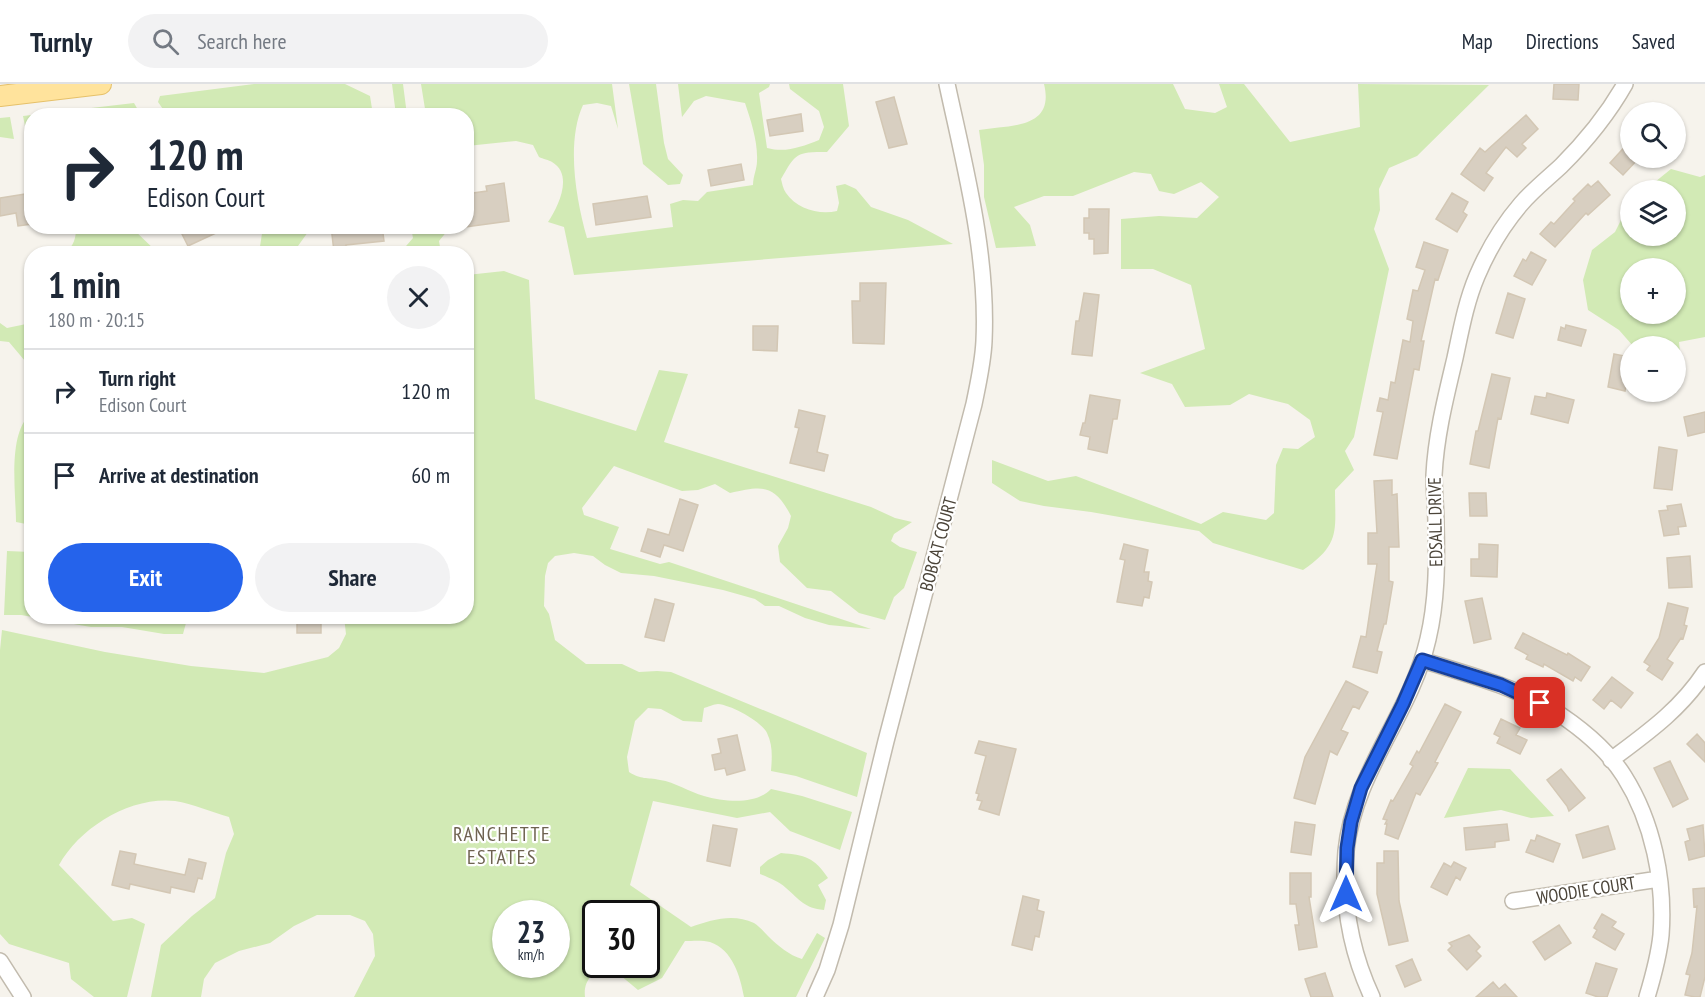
<!DOCTYPE html>
<meta charset="utf-8">
<style>
body{margin:0;font-family:"PT Sans Narrow",sans-serif;background:#f2f2f3;color:#1f2937;height:100vh;display:flex;flex-direction:column;font-size:22px;white-space:nowrap}
*{box-sizing:border-box;margin:0}
p{font-size:20px;color:#747a83}
.icon{flex:none;width:33px;height:33px;fill:none;stroke:currentColor;stroke-width:2;stroke-linecap:round;stroke-linejoin:round}
.map{position:relative;flex:1;overflow:hidden}
.panel{position:absolute;left:24px;top:162px;width:450px;height:378px;display:flex;flex-direction:column;background:#fff;border-radius:24px;box-shadow:0 2px 4px #0004}
.panel>*{flex:none}
.hud{position:absolute;left:24px;top:24px;width:450px;height:126px;border-radius:24px;box-shadow:0 2px 4px #0004;background:#fff;color:#1f2937;overflow:hidden}
.fabs{position:absolute;left:1620px;top:18px;display:grid;gap:12px}
.fabs a{display:grid;place-items:center;width:66px;height:66px;border-radius:50%;background:#fff;box-shadow:0 2px 4px #0004;font-size:30px}
.speed{position:absolute;left:492px;top:816px;display:flex;gap:12px;font-size:30px;font-weight:700;text-align:center}
.speed>*{display:grid;place-content:center;width:78px;height:78px;border-radius:50%;background:#fff;box-shadow:0 2px 4px #0004;line-height:1}
.speed small{font-size:15px;font-weight:400}
.speed .limit{border:3px solid #111;border-radius:9px;background:#fff;color:#111}
.pin{position:absolute;display:grid;place-items:center;width:51px;height:51px;color:#fff;margin:-26px;border-radius:12px;box-shadow:0 3px 9px #0006}
.me{position:absolute;width:66px;margin:-33px;rotate:0deg;stroke-linejoin:round;filter:drop-shadow(0 0 4px #0008)}
.turn{display:flex;align-items:center;gap:21px;height:126px;padding:0 24px;font-size:27px}
.turn .icon{width:78px;height:78px;stroke-width:2.5}
.turn b{display:block;font-size:42px;line-height:51px}
.round{display:grid;place-items:center;flex:none;width:63px;height:63px;border-radius:32px;background:#f2f2f3}
.summary{display:flex;align-items:center;justify-content:space-between;height:102px;padding:0 24px}
h1{font-size:36px;font-weight:600;line-height:45px}
.primary-button{display:flex;gap:12px;margin-top:auto;padding:12px 24px}
.primary-button a{flex:1;height:69px;border-radius:36px;background:#2563eb;color:#fff;font-size:24px;font-weight:600;line-height:69px;text-align:center}
.primary-button a+a{background:#f2f2f3;color:#1f2937}
ul{padding:0;list-style:none}
li{display:flex;align-items:center;gap:18px;height:84px;padding:0 24px;border-top:2px solid #e0e1e3}
li div{flex:1}
li b{display:block;font-size:22px}
li em{font-style:normal}
header{display:flex;align-items:center;gap:36px;box-sizing:border-box;height:84px;padding:0 30px;background:#fff;border-bottom:2px solid #e0e1e3}
header strong{font-size:28px}
nav{display:flex;gap:33px;margin-inline-start:auto;font-size:21px}
.search{width:420px;height:54px;background:#f2f2f3;display:flex;align-items:center;gap:15px;box-sizing:border-box;padding:0 21px;border-radius:33px;color:#747a83;font-size:22px}
.map>svg:first-child{display:block}
.green{fill:#d2eab5;fill-rule:evenodd}
.building{fill:#d8cfc1;stroke:#d3c7b4;stroke-width:1.5}
.lines{fill:none;stroke-linecap:round;stroke-linejoin:round}
.minor-casing{stroke:#c2bbae;stroke-width:18}
.major-casing{stroke:#e6c16a;stroke-width:22}
.minor{stroke:#fff;stroke-width:15}
.major{stroke:#ffe39c;stroke-width:20}
.route-casing{stroke:#184099;stroke-width:15}
.route{stroke:#2563eb;stroke-width:10}
.labels{text-anchor:middle;dominant-baseline:central;stroke-width:4.5;stroke-linejoin:round;paint-order:stroke}
.street-label{font-size:18px;fill:#4b4439;stroke:#fff}
.neighbourhood-label{font-size:20px;letter-spacing:1.5px;fill:#6e6250;stroke:#fff}
</style>
<header>
<strong>Turnly</strong>
<div class="search"><svg class="icon" aria-label="search" viewBox="0 0 24 24"><circle cx="10" cy="10" r="6"/><path d="M15 15l6 6"/></svg>Search here</div>
<nav><a>Map</a><a>Directions</a><a>Saved</a></nav>
</header>
<div class="map">
<svg width="1705" height="913" viewBox="0 0 1705 913">
<rect width="100%" height="100%" fill="#f6f3ec"/>
<path class="green" d="M 254,0 L 345,0 L 370,12 L 373,31 L 173,31 L 165,28 L 158,18 L 160,12 Z
M 392,0 L 403,0 L 407,31 L 396,31 Z
M 421,0 L 612,0 L 618,45 L 611,22 L 597,19 L 583,21 C 566,58 576,116 587,154 L 673,143 L 670,120 L 683,116 L 698,117 L 707,108 L 753,101 C 753,92 757,85 757,77 C 758,58 751,37 745,19 L 706,12 L 694,17 L 682,33 L 678,0 L 770,0 L 769,3 L 759,9 L 767,64 C 786,69 801,63 819,56 L 824,43 L 819,27 L 790,5 L 789,0 L 843,0 L 849,42 L 827,68 C 796,68 796,69 781,95 C 782,99 783,105 786,109 C 797,125 819,131 837,127 L 839,119 L 836,102 L 845,100 L 856,105 L 871,123 L 908,136 L 953,160 L 574,191 L 564,143 L 548,138 C 558,123 574,91 552,78 C 549,76 543,75 539,73 L 533,61 L 516,57 L 467,62 L 466,32 L 426,31 Z
M 629,0 L 656,0 L 664,59 L 668,75 L 683,91 L 680,100 L 668,101 L 643,80 Z
M 1044,0 L 1173,0 L 1185,25 L 1215,29 L 1227,23 L 1219,0 L 1244,0 L 1290,58 L 1360,43 L 1358,0 L 1489,1 L 1417,72 L 1389,84 L 1379,105 L 1380,126 L 1374,145 L 1389,185 L 1354,353 L 1345,367 L 1354,386 L 1335,406 C 1335,447 1341,460 1303,486 L 1213,459 L 1199,447 L 1091,428 L 1044,422 L 1020,417 L 992,399 L 992,376 L 1048,397 L 1076,392 L 1201,440 L 1223,428 L 1266,436 L 1274,429 L 1276,381 L 1283,364 L 1298,365 L 1315,353 L 1310,336 L 1288,320 L 1249,310 L 1230,321 L 1185,323 L 1172,300 L 1140,289 L 1205,265 L 1191,201 L 1153,185 L 1121,185 L 1121,135 L 1159,132 L 1197,134 L 1219,113 L 1201,98 L 1174,110 L 1159,107 L 1151,90 L 1134,88 L 1073,112 L 1044,112 L 1014,123 L 1030,141 L 1036,162 L 996,164 L 984,113 L 984,81 L 979,46 C 1011,41 1055,45 1044,0 Z
M 134,19 L 141,31 L 32,32 L 31,81 L 24,84 L 30,67 L 23,32 Z
M 10,33 L 14,55 L 0,53 L 0,34 Z
M 1671,85 L 1700,93 L 1705,91 L 1705,253 L 1679,258 L 1681,278 L 1676,284 L 1676,262 L 1633,262 L 1619,246 L 1588,226 L 1583,196 L 1592,166 L 1615,148 L 1630,118 L 1630,152 L 1676,152 L 1676,106 L 1645,106 ZM 1630,184 L 1676,184 L 1676,230 L 1630,230 Z
M 76,143 L 131,143 L 158,169 L 65,169 C 74,162 76,154 76,143 Z
M 263,143 L 306,143 L 308,148 L 293,169 L 259,169 Z
M 411,143 L 447,143 L 448,146 L 439,157 L 441,169 L 400,169 L 413,154 Z
M 504,187 L 529,196 L 535,315 L 636,347 L 659,286 L 688,290 L 664,358 L 871,423 L 895,434 L 912,438 L 894,450 L 891,457 L 900,463 L 917,468 L 904,504 L 894,513 L 885,536 L 859,529 L 831,507 L 807,504 L 780,478 L 778,462 L 788,444 L 791,432 C 774,399 762,402 730,409 L 715,400 L 698,406 L 682,407 L 614,382 L 582,424 L 584,431 L 619,443 L 610,465 L 660,480 L 669,478 L 871,545 L 829,541 L 805,534 L 779,522 L 765,522 L 755,515 L 723,506 L 654,492 L 621,489 L 605,481 L 593,472 L 574,469 L 555,472 L 548,479 L 545,492 L 544,522 L 549,530 L 555,556 L 586,580 L 622,580 L 639,588 L 657,587 L 671,588 L 867,669 L 857,713 L 796,692 L 771,687 C 772,674 773,661 767,649 C 761,637 731,621 718,620 C 714,620 708,623 704,624 L 702,638 L 683,637 L 661,625 L 648,624 L 635,637 L 627,673 L 629,688 C 642,696 646,693 660,696 C 675,698 689,708 704,712 C 725,718 756,721 771,705 L 802,712 L 852,728 L 840,766 L 790,747 L 770,728 L 737,734 L 653,717 L 630,801 L 691,843 C 711,836 733,829 754,839 C 759,842 764,848 768,852 C 778,862 789,871 802,875 L 817,849 L 825,854 L 796,913 L 744,913 C 740,892 733,866 710,858 C 703,856 692,857 685,857 L 662,894 L 638,906 L 608,881 C 594,887 583,896 585,913 L 354,913 L 375,872 L 373,850 L 365,837 L 350,831 L 317,831 L 294,842 L 270,859 L 239,867 L 215,879 L 204,895 L 201,913 L 151,913 L 161,861 L 192,832 L 215,814 L 226,769 L 234,750 L 229,733 C 211,728 193,720 175,717 C 131,712 80,743 59,781 L 113,837 L 132,834 L 145,840 L 127,913 L 94,913 L 71,895 L 69,879 L 9,860 L 0,850 L 0,566 L 2,546 L 105,568 L 191,582 L 264,589 L 328,573 L 339,564 L 346,550 L 344,533 L 466,532 L 467,191 ZM 506,830 L 556,830 L 556,880 L 506,880 ZM 596,830 L 646,830 L 646,880 L 596,880 Z
M 0,239 L 7,244 L 31,239 L 31,297 L 26,297 L 25,277 L 9,258 L 0,257 Z
M 31,330 L 31,441 L 16,438 C 16,411 7,348 31,330 Z
M 7,467 L 31,468 L 32,532 L 194,533 L 186,539 L 183,550 L 164,550 L 122,543 L 91,543 L 21,531 L 4,531 Z
M 1468,684 L 1510,685 L 1554,732 L 1531,734 L 1501,726 L 1444,734 Z
M 781,769 C 805,771 814,773 828,794 L 818,801 L 826,816 L 824,826 C 804,824 800,816 786,804 C 778,797 769,794 760,790 L 760,783 L 768,776 Z"/>
<path class="building" d="M 1554,0 L 1579,0 L 1578,16 L 1553,15 Z
M 894,13 L 907,60 L 889,64 L 876,18 Z
M 801,30 L 803,47 L 770,52 L 767,36 Z
M 1526,31 L 1538,45 L 1522,60 L 1526,64 L 1517,73 L 1506,63 L 1486,89 L 1493,94 L 1484,107 L 1461,90 L 1480,64 L 1485,68 Z
M 1630,57 L 1630,74 L 1639,74 L 1623,91 L 1610,79 Z
M 741,80 L 744,96 L 711,102 L 708,86 Z
M 1598,97 L 1610,111 L 1588,131 L 1586,129 L 1555,163 L 1540,150 L 1551,138 L 1554,140 L 1575,117 L 1573,115 L 1588,100 L 1591,103 Z
M 504,99 L 509,137 L 466,143 L 466,110 L 487,107 L 486,102 Z
M 32,109 L 32,140 L 18,142 L 16,129 L 0,132 L 0,114 Z
M 1452,109 L 1468,118 L 1463,128 L 1467,131 L 1457,148 L 1436,135 Z
M 647,112 L 651,133 L 596,141 L 593,120 Z
M 1089,125 L 1109,125 L 1108,169 L 1094,170 L 1094,155 L 1089,155 L 1089,149 L 1084,149 L 1084,134 L 1089,134 Z
M 187,142 L 231,142 L 188,162 L 180,146 Z
M 331,142 L 382,142 L 384,157 L 346,161 L 346,167 L 334,168 Z
M 1424,158 L 1448,166 L 1438,196 L 1435,195 L 1421,257 L 1424,257 L 1419,286 L 1414,285 L 1397,375 L 1374,371 L 1383,328 L 1377,327 L 1380,314 L 1388,316 L 1391,298 L 1395,299 L 1403,256 L 1410,258 L 1413,237 L 1407,235 L 1413,206 L 1418,207 L 1425,186 L 1416,183 Z
M 1531,168 L 1546,176 L 1532,201 L 1514,192 L 1523,175 L 1526,177 Z
M 860,199 L 886,199 L 884,260 L 853,259 L 852,217 L 860,217 Z
M 1084,209 L 1099,211 L 1092,272 L 1072,270 L 1076,237 L 1079,237 Z
M 1508,209 L 1525,215 L 1513,254 L 1496,249 Z
M 1566,241 L 1586,246 L 1581,262 L 1558,256 L 1561,243 L 1565,245 Z
M 753,242 L 778,242 L 777,267 L 753,266 Z
M 1614,270 L 1630,273 L 1625,307 L 1608,303 Z
M 1492,290 L 1510,294 L 1501,335 L 1498,334 L 1489,384 L 1470,380 L 1476,347 L 1478,347 Z
M 1547,309 L 1574,316 L 1568,339 L 1531,330 L 1535,312 L 1546,314 Z
M 1090,311 L 1120,316 L 1117,335 L 1113,335 L 1107,369 L 1088,365 L 1090,353 L 1080,351 L 1083,339 L 1085,339 Z
M 799,326 L 825,332 L 817,368 L 828,371 L 824,387 L 790,379 L 799,344 L 795,343 Z
M 1705,328 L 1705,348 L 1688,352 L 1684,333 Z
M 1659,363 L 1677,366 L 1672,406 L 1654,404 Z
M 1392,396 L 1392,411 L 1397,410 L 1399,463 L 1389,463 L 1389,497 L 1393,498 L 1386,540 L 1384,540 L 1377,567 L 1382,568 L 1377,589 L 1353,583 L 1361,552 L 1366,553 L 1377,480 L 1368,480 L 1368,449 L 1377,449 L 1374,397 Z
M 1469,409 L 1486,409 L 1487,432 L 1470,432 Z
M 680,415 L 698,421 L 683,467 L 664,461 L 660,473 L 641,467 L 648,445 L 669,451 Z
M 1681,420 L 1686,442 L 1678,443 L 1679,450 L 1664,452 L 1659,427 L 1668,426 L 1667,422 Z
M 1124,460 L 1148,466 L 1144,488 L 1149,488 L 1148,497 L 1152,498 L 1149,514 L 1144,513 L 1142,522 L 1117,518 L 1125,476 L 1120,475 Z
M 1479,460 L 1498,461 L 1497,493 L 1471,492 L 1471,475 L 1479,475 Z
M 1690,472 L 1692,503 L 1669,504 L 1667,474 Z
M 1482,514 L 1491,555 L 1474,559 L 1465,517 Z
M 655,515 L 674,520 L 664,557 L 645,553 Z
M 1668,519 L 1688,524 L 1684,541 L 1687,542 L 1683,555 L 1681,554 L 1667,575 L 1673,579 L 1662,596 L 1647,586 L 1650,582 L 1644,578 L 1659,554 Z
M 302,532 L 321,532 L 321,549 L 297,549 L 297,536 L 302,536 Z
M 1523,549 L 1567,571 L 1568,569 L 1590,583 L 1581,597 L 1575,593 L 1573,597 L 1544,580 L 1543,583 L 1526,575 L 1528,571 L 1515,564 Z
M 1612,593 L 1633,609 L 1621,624 L 1611,616 L 1604,625 L 1593,616 Z
M 1346,597 L 1368,608 L 1359,625 L 1353,622 L 1341,646 L 1348,649 L 1337,671 L 1330,667 L 1315,720 L 1294,714 L 1305,673 Z
M 1445,620 L 1461,628 L 1435,678 L 1438,679 L 1420,711 L 1416,709 L 1398,755 L 1385,750 L 1387,740 L 1385,740 L 1387,736 L 1383,735 L 1391,716 L 1393,717 L 1413,682 L 1410,680 L 1417,667 L 1419,669 Z
M 1501,635 L 1520,644 L 1516,651 L 1527,656 L 1520,670 L 1497,659 L 1500,653 L 1494,650 Z
M 1697,650 L 1705,659 L 1705,678 L 1687,660 Z
M 737,651 L 745,686 L 727,691 L 725,684 L 715,686 L 712,671 L 721,669 L 718,655 Z
M 979,657 L 1016,665 L 999,731 L 979,725 L 982,717 L 977,716 L 979,710 L 976,709 L 986,672 L 975,669 Z
M 1670,677 L 1688,715 L 1673,723 L 1654,684 Z
M 1561,685 L 1585,714 L 1569,727 L 1567,722 L 1547,696 Z
M 1295,738 L 1315,741 L 1311,771 L 1291,768 Z
M 1507,740 L 1509,756 L 1495,758 L 1495,763 L 1466,766 L 1464,744 Z
M 713,741 L 737,745 L 730,782 L 707,777 Z
M 1703,741 L 1705,772 L 1689,776 L 1685,758 L 1690,756 L 1687,745 Z
M 1608,742 L 1615,765 L 1583,774 L 1576,751 Z
M 1537,751 L 1560,760 L 1553,778 L 1526,768 L 1531,756 L 1535,757 Z
M 120,767 L 136,770 L 134,780 L 185,791 L 189,775 L 206,779 L 202,795 L 198,794 L 194,808 L 171,803 L 170,809 L 130,800 L 129,805 L 112,801 Z
M 1384,767 L 1398,767 L 1399,817 L 1408,857 L 1389,861 L 1377,810 L 1377,779 L 1384,779 Z
M 1454,778 L 1466,784 L 1460,796 L 1456,793 L 1447,811 L 1431,803 L 1444,779 L 1451,783 Z
M 1290,789 L 1311,789 L 1311,813 L 1309,813 L 1317,863 L 1299,866 L 1295,841 L 1299,841 L 1296,820 L 1290,820 Z
M 1705,804 L 1705,893 L 1700,913 L 1695,913 L 1685,911 L 1690,891 L 1686,890 L 1692,869 L 1697,822 L 1694,823 L 1693,805 Z
M 1023,812 L 1039,816 L 1037,826 L 1044,828 L 1039,853 L 1035,852 L 1032,866 L 1012,861 Z
M 1602,830 L 1616,838 L 1612,843 L 1624,850 L 1615,866 L 1593,853 L 1597,846 L 1594,844 Z
M 1559,841 L 1571,859 L 1545,876 L 1533,858 Z
M 1469,851 L 1480,863 L 1476,867 L 1481,872 L 1467,886 L 1448,866 L 1452,862 L 1449,859 Z
M 1412,875 L 1421,896 L 1405,903 L 1396,882 Z
M 1596,879 L 1617,885 L 1607,913 L 1598,913 L 1586,909 Z
M 1325,889 L 1333,913 L 1311,913 L 1305,895 Z
M 1493,898 L 1499,905 L 1505,900 L 1517,913 L 1476,913 Z"/>
<g class="lines">
<g class="minor-casing">
<path id="minor" d="M 1422,576 C 1466,590 1510,601 1550,624 C 1577,641 1607,665 1624,692 C 1653,738 1665,797 1661,851 C 1659,871 1653,893 1647,913
M 1611,676 C 1647,649 1680,626 1705,588
M 1513,817 L 1659,795
M 0,877 L 23,913
M 815,913 L 827,886 L 841,841 L 886,657 L 974,320 C 978,300 983,279 984,257 C 988,170 965,84 947,0
M 1372,913 C 1351,868 1342,817 1346,767 C 1354,688 1411,630 1428,555 C 1437,517 1437,479 1436,441 C 1436,424 1434,408 1434,391 C 1436,351 1446,312 1455,274 C 1461,246 1466,218 1477,192 C 1488,166 1503,141 1521,120 C 1533,106 1547,95 1561,82 C 1585,58 1608,30 1625,0"/>
</g>
<g class="major-casing">
<path id="major" d="M 0,12 L 101,0"/>
</g>
<use href="#minor" class="minor"/>
<use href="#major" class="major"/>
</g>
<g class="lines">
<g class="route-casing">
<path id="route" d="M 1346,810 L 1347,764 L 1351,738 L 1361,704 L 1403,620 L 1422,576 L 1501,601 L 1540,619"/>
</g>
<use href="#route" class="route"/>
</g>
<g class="labels">
<g class="street-label">
<text transform="translate(1435 438) rotate(-91)">EDSALL DRIVE</text>
<text transform="translate(938 460) rotate(-75)">BOBCAT COURT</text>
<text transform="translate(1586 806) rotate(-9)">WOODIE COURT</text>
</g>
<g class="neighbourhood-label">
<text x="502" y="750">RANCHETTE<tspan x="502" dy="23">ESTATES</tspan></text>
</g>
</g>
</svg>
<div class="fabs">
<a><svg class="icon" aria-label="search" viewBox="0 0 24 24"><circle cx="10" cy="10" r="6"/><path d="M15 15l6 6"/></svg></a>
<a><svg class="icon" aria-label="layers" viewBox="0 0 24 24"><path d="M12 4l9 5-9 5-9-5zM3 14l9 5 9-5"/></svg></a>
<a>+</a>
<a>−</a>
</div>
<div class="speed"><div>23<small>km/h</small></div><div class="limit">30</div></div>
<div class="pin" style="left:1540px;top:619px;background:#d93025"><svg class="icon" aria-label="arrive" viewBox="0 0 24 24"><path d="M6 21V4h12l-3 4 3 4H6"/></svg></div>
<svg class="me" style="left:1346px;top:810px" viewBox="-20 -20 40 40"><path d="M0-17L14 15 0 8-14 15z" fill="#2563eb" stroke="#fff" stroke-width="4"/></svg>
<div class="hud">
<div class="turn"><svg class="icon" aria-label="right" viewBox="0 0 24 24"><path d="M7 20v-9h11M14 6l5 5-5 5"/></svg><div><b>120 m</b>Edison Court</div></div>
</div>
<section class="panel">
<div class="summary"><div><h1>1 min</h1><p>180 m · 20:15</p></div><a class="round"><svg class="icon" aria-label="close" viewBox="0 0 24 24"><path d="M6 6l12 12M18 6L6 18"/></svg></a></div>
<ul>
<li><svg class="icon" aria-label="right" viewBox="0 0 24 24"><path d="M7 20v-9h11M14 6l5 5-5 5"/></svg><div><b>Turn right</b><p>Edison Court</p></div><em>120 m</em></li>
<li><svg class="icon" aria-label="arrive" viewBox="0 0 24 24"><path d="M6 21V4h12l-3 4 3 4H6"/></svg><div><b>Arrive at destination</b></div><em>60 m</em></li>
</ul>
<div class="primary-button"><a>Exit</a><a>Share</a></div>
</section>
</div>
